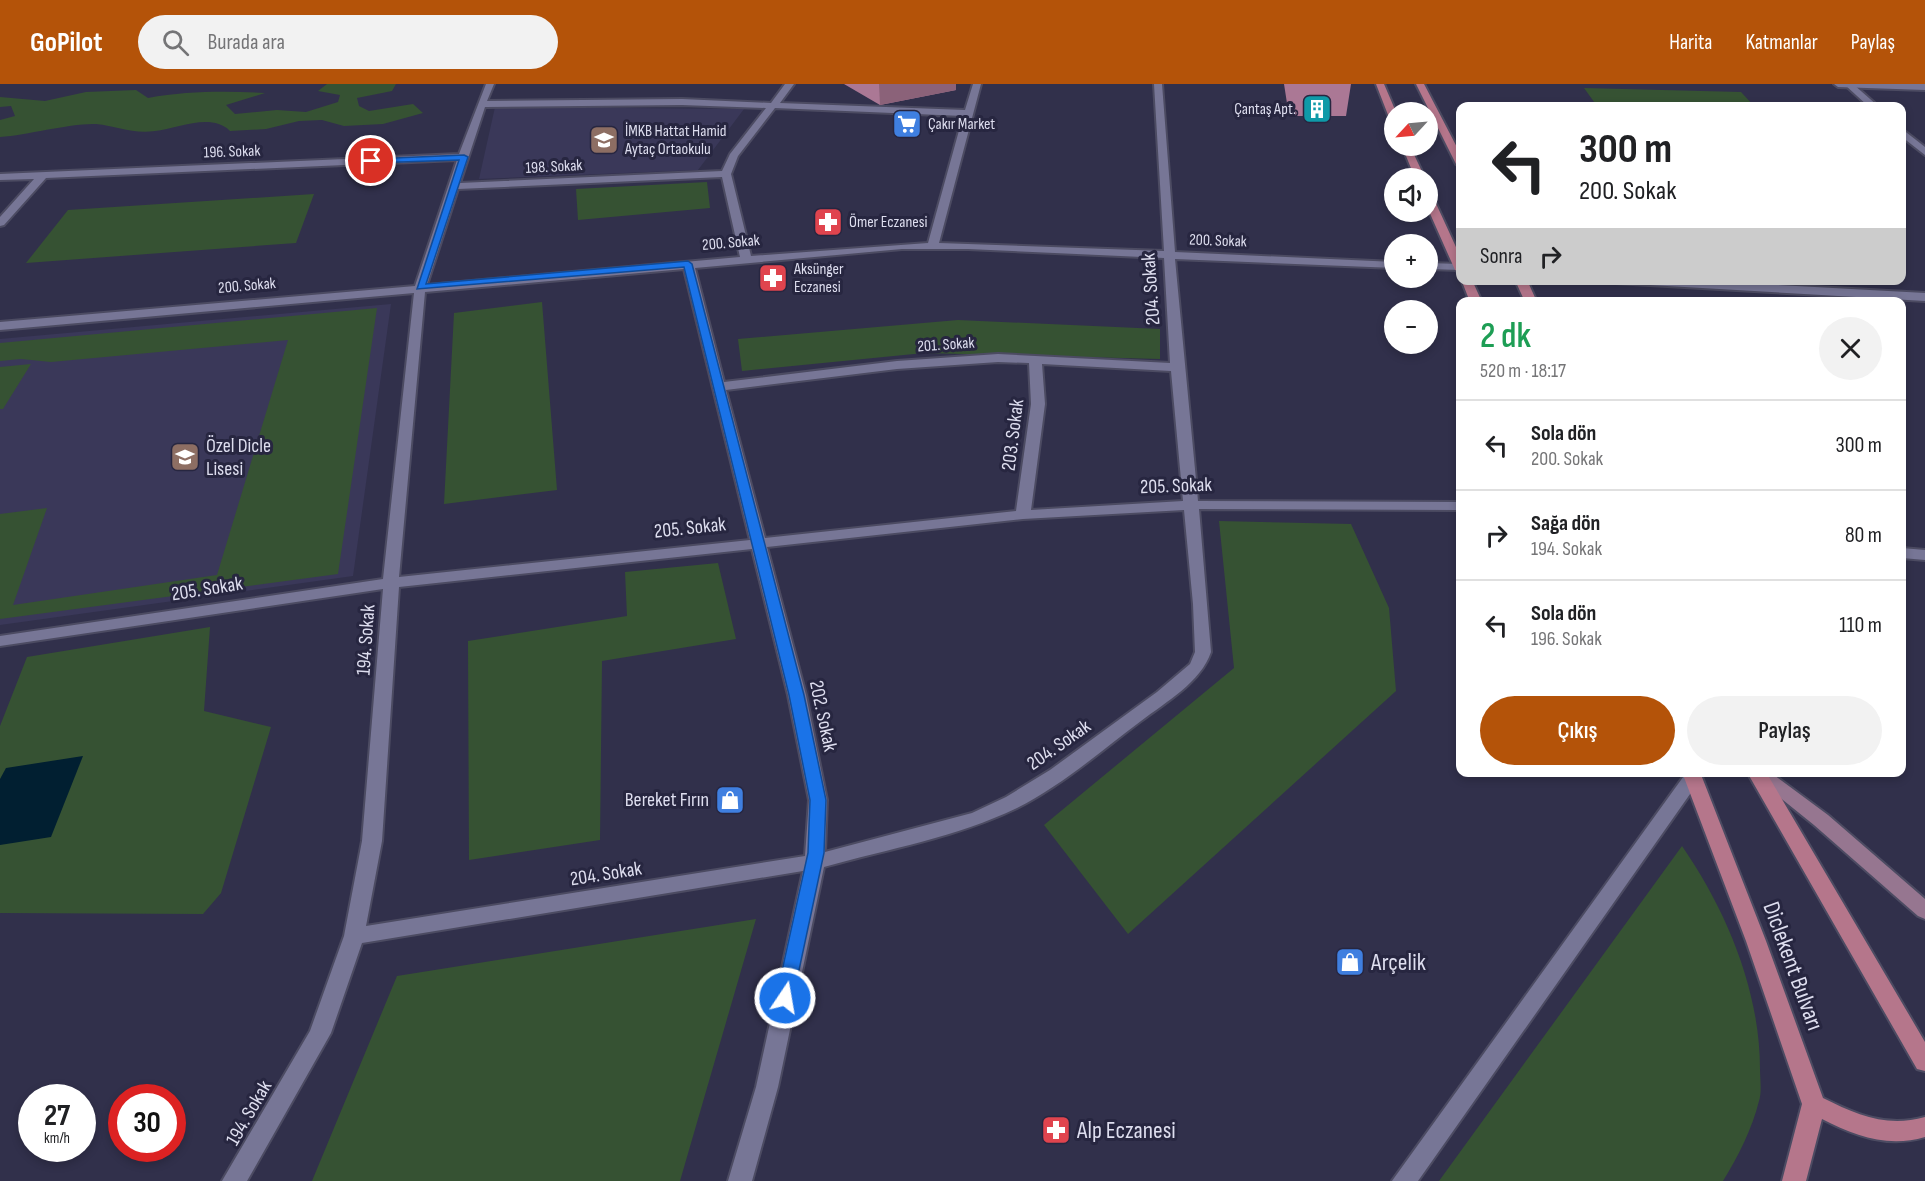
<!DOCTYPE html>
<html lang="tr">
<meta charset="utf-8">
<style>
body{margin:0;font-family:"Sofia Sans Condensed",sans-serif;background:#f2f2f2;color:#202124;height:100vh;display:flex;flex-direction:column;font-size:22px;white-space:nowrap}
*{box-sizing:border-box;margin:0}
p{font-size:20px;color:#757577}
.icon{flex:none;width:33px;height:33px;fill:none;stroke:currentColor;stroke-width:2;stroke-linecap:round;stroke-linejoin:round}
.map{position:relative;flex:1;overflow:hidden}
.panel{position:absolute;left:1456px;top:213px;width:450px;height:480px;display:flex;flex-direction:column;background:#fff;border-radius:12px;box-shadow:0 3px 9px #0003}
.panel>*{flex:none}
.banner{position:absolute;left:1456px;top:18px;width:450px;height:183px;border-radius:12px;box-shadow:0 3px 9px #0003;background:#fff;color:#202124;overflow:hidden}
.needle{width:39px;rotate:244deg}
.controls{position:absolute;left:1384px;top:18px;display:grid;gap:12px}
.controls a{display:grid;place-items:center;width:54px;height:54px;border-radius:50%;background:#fff;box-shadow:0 3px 9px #0003;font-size:30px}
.speed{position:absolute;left:18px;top:1000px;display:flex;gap:12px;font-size:30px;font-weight:700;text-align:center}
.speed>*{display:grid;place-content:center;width:78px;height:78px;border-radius:50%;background:#fff;box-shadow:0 3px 9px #0003;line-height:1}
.speed small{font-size:15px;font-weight:400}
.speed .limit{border:9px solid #d22;background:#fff;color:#111}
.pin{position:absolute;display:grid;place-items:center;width:51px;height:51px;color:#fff;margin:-26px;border:3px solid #fff;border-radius:50%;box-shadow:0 2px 6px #0007}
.me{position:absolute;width:66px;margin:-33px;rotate:12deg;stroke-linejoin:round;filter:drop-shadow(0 0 4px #0008)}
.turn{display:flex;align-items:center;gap:21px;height:126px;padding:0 24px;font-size:27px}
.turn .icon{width:78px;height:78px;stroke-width:2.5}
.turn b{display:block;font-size:42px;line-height:51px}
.then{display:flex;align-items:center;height:57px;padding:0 24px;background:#0003;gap:12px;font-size:22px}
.round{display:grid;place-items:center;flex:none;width:63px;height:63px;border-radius:32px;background:#f2f2f2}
.headline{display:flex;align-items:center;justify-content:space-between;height:102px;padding:0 24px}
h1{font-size:36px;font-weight:600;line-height:45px;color:#1e9e55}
.action{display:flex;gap:12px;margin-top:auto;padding:12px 24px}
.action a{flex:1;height:69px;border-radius:36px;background:#b45309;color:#fff;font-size:24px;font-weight:600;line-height:69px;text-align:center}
.action a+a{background:#f2f2f2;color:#202124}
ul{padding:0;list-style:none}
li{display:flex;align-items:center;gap:18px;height:90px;padding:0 24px;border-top:2px solid #e0e0e0}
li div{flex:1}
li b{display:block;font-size:22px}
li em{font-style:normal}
header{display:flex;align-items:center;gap:36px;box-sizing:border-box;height:84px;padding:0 30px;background:#b45309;color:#fff}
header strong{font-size:28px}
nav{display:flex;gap:33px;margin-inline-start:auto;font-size:21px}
.search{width:420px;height:54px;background:#f2f2f2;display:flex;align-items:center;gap:15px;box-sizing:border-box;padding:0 21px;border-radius:33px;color:#757577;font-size:22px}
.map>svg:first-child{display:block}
.built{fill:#3a3859}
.green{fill:#365233}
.water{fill:#011f31}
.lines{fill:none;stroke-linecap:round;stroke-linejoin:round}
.minor-casing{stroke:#4c4b62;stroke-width:4}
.tertiary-casing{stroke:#4c4b62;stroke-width:4}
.secondary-casing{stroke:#4c4b62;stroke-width:4}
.primary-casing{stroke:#4c4b62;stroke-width:4}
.minor{fill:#777696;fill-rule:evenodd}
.tertiary{fill:#777696;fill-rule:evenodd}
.secondary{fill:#967690;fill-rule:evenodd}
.primary{fill:#b5768b;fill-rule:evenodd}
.wall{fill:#ab7895}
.shaded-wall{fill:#8b6279}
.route{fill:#1a73e8;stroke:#114b97;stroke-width:1.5}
.labels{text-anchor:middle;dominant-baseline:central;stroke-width:6;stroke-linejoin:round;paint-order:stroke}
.far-poi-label{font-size:16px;fill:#dedeef;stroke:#272640;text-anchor:start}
.far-street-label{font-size:16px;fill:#dedeef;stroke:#272640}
.street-label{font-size:20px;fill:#dedeef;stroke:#272640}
.poi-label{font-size:20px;fill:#dedeef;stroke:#272640;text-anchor:start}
.near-poi-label{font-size:24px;fill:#dedeef;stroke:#272640;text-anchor:start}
.near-street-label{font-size:24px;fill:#dedeef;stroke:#272640}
</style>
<header>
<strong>GoPilot</strong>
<div class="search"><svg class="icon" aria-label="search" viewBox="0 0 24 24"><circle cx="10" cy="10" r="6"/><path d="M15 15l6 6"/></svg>Burada ara</div>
<nav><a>Harita</a><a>Katmanlar</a><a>Paylaş</a></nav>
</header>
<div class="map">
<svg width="1925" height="1097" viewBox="0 0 1925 1097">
<rect width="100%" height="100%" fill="#31304b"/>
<path class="built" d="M 495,23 L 744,25 L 698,86 L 479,95 Z
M 391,220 L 353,492 L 0,541 L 0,255 Z"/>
<path class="green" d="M 327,0 L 396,0 L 392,7 L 357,14 L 359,22 L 369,27 L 413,20 L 423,29 L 383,40 L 344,42 L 322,36 L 299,37 L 266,45 L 230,47 C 211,28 177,45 155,47 C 132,50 117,42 96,40 C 70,39 28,51 0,53 L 0,36 L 15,32 L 11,22 L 0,23 L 0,13 L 45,17 L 86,8 L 136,6 L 148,14 C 187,7 225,7 265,9 L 226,21 L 235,30 L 277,26 L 306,28 L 338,18 L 340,11 L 318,7 Z
M 1584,4 L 1741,8 L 1754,22 L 1597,22 Z
M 707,98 L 710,124 L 578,136 L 576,105 Z
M 314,110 L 296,159 L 26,179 L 68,126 Z
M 542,218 L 557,406 L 444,420 L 454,229 Z
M 377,224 L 338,490 L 0,535 L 0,430 L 47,424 L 13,521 L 217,491 L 288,256 L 51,278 L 21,275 L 0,277 L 0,259 Z
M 958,236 L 1160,245 L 1160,275 L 924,269 L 742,287 L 738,255 Z
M 31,280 L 3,325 L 0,325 L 0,283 Z
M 1219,437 L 1351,440 L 1389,524 L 1396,607 L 1128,850 L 1044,741 L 1234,584 Z
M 718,479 L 736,555 L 602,577 L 600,756 L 469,776 L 468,557 L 627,532 L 625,488 Z
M 210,543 L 204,627 L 271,643 L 221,809 L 203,830 L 0,829 L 0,642 L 27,573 Z
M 1682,762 C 1727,827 1760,907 1760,985 C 1760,995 1762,1008 1759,1017 C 1752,1045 1738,1073 1723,1097 L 1439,1097 Z
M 756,835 L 680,1097 L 312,1097 L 397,892 Z"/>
<path class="water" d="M 83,672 L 51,753 L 0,761 L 0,695 L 6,684 Z"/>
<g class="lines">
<g class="minor-casing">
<path id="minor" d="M 486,0 L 494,0 L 487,17 L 682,15 L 771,19 L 785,0 L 794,0 L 780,19 L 965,26 L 973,0 L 981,0 L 939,159 L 1164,167 L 1154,0 L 1162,0 L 1175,168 L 1395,178 L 1395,184 L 1175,175 L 1198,417 L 1461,418 L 1461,426 L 1199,425 L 1211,568 C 1201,598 1166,618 1141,637 C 1101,667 1061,702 1017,724 C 957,753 888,765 824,783 L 778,1003 L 752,1097 L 728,1097 L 756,1003 L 803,787 L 362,859 L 331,949 L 247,1097 L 222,1097 L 310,947 L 344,852 L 362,757 L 383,505 L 0,562 L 0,552 L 383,495 L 414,209 L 0,246 L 0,238 L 415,202 L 457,76 L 46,94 L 4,141 L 0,142 L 0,133 L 34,95 L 0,96 L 0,90 L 459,70 ZM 682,21 L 766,24 L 730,70 L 722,87 L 460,99 L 485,23 ZM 775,24 L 963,32 L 928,159 L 751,172 L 731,90 L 738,72 ZM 722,93 L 740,173 L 427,201 L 458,105 ZM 902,165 L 968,165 L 1164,174 L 1170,279 L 998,270 L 897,277 L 724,298 L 695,184 ZM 684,185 L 750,456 L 399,493 L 425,208 ZM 998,278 L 1029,279 L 1031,320 L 1016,427 L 765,454 L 726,306 L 897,285 ZM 1042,280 L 1171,287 L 1183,417 L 1031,426 L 1045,320 ZM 1184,426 L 1193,520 L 1195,568 L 1190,580 L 1157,608 L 1050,686 L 1006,713 L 972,729 L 825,768 L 827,716 L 806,611 L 767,463 L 1023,435 ZM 752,465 L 788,611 L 809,716 L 805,772 L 366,842 L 382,757 L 399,503 Z
M 1844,0 L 1853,0 L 1878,22 L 1868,22 Z
M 1902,45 L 1925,63 L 1925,71 L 1902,53 Z
M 1428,179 L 1460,180 L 1461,186 L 1428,185 Z
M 1610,196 L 1687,196 L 1925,209 L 1925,217 L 1615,199 Z
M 1902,464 L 1925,466 L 1925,476 L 1902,474 Z
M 1686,689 L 1699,688 L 1702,693 L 1418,1097 L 1392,1097 Z"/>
</g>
<g class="tertiary-casing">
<path id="tertiary" d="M 1834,0 L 1925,0 L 1925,6 L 1838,3 Z"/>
</g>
<g class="secondary-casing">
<path id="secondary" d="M 1748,688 L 1770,688 L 1828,731 L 1925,815 L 1925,835 L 1918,832 L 1814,741 Z"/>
</g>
<g class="primary-casing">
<path id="primary" d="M 1376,0 L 1384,0 L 1396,28 L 1395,39 L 1390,36 Z
M 1416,0 L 1424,0 L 1461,71 L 1461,83 L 1456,80 Z
M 1402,62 L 1410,62 L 1425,94 L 1415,94 Z
M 1428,110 L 1433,113 L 1461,174 L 1461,189 L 1455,186 L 1428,125 Z
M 1461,195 L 1472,196 L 1482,218 L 1470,218 Z
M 1515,196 L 1527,196 L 1537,218 L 1525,218 Z
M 1682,688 L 1700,688 L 1766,857 L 1823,1014 C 1857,1031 1887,1044 1925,1033 L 1925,1053 C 1888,1064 1855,1052 1822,1035 L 1806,1097 L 1782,1097 L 1802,1020 L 1746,857 Z
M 1747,688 L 1766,688 L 1925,958 L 1925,987 L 1917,985 Z"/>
</g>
<use href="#minor" class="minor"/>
<use href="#tertiary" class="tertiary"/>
<use href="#secondary" class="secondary"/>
<use href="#primary" class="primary"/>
</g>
<path class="wall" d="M 844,0 L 956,0 L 956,6 L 880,21 Z
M 1284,0 L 1351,0 L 1346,32 L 1289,32 Z"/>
<path class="shaded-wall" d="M 879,0 L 956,0 L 956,6 L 880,21 Z"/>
<path class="route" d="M 464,71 L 468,73 L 426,200 L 688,177 L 692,180 L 804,611 L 826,716 L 824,769 L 792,919 L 779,919 L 776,914 L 808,769 L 810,716 L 789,611 L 684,183 L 417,205 L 459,76 L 371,79 L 367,77 L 371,75 Z"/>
<defs>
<g id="building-square" transform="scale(1.5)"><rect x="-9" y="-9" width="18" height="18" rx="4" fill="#0f9aa8" stroke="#272640"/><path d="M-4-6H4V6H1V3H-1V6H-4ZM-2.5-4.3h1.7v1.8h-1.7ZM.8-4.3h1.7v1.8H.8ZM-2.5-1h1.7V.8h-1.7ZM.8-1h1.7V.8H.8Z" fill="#fff"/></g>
<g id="supermarket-square" transform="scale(1.5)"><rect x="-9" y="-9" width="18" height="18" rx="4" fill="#3f7fe0" stroke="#272640"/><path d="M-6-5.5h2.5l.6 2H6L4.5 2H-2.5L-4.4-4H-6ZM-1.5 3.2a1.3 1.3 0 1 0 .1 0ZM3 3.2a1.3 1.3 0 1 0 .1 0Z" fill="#fff"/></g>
<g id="school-square" transform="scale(1.5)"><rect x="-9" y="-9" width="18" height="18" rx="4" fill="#8d6e63" stroke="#272640"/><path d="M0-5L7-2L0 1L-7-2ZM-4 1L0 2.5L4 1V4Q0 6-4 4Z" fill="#fff"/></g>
<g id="pharmacy-square" transform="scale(1.5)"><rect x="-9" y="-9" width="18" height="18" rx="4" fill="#e0444e" stroke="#272640"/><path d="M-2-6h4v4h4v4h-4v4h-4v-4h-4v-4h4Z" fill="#fff"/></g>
<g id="shop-square" transform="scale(1.5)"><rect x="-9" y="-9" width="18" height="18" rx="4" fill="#3f7fe0" stroke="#272640"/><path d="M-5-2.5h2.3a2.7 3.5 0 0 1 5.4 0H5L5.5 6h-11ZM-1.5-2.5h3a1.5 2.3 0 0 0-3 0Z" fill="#fff"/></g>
</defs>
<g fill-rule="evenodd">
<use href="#building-square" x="1317" y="25"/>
<use href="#supermarket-square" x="907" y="40"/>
<use href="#school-square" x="604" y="56"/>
<use href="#pharmacy-square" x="828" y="138"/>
<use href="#pharmacy-square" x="773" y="194"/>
<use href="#school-square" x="185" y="373"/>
<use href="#shop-square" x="730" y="716"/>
<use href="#shop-square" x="1350" y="878"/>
<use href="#pharmacy-square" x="1056" y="1046"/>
</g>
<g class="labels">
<g class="far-poi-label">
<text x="1296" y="25" text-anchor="end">Çantaş Apt.</text>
<text x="928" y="40">Çakır Market</text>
<text x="625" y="47">İMKB Hattat Hamid<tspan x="625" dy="18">Aytaç Ortaokulu</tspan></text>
<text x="849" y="138">Ömer Eczanesi</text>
<text x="794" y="185">Aksünger<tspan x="794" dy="18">Eczanesi</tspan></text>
</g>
<g class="far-street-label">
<text transform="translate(232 68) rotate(-2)">196. Sokak</text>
<text transform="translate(554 83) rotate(-3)">198. Sokak</text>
<text transform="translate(1218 157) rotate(2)">200. Sokak</text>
<text transform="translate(731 159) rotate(-5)">200. Sokak</text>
<text transform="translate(247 202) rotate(-5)">200. Sokak</text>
<text transform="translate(946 261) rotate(-4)">201. Sokak</text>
</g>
<g class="street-label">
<text transform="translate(1151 205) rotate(-94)">204. Sokak</text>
<text transform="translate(1013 351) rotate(-83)">203. Sokak</text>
<text transform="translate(1176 402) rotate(-2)">205. Sokak</text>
<text transform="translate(690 444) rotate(-6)">205. Sokak</text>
<text transform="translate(207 505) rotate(-9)">205. Sokak</text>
<text transform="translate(366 556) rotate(-86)">194. Sokak</text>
<text transform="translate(823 632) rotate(78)">202. Sokak</text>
<text transform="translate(1059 661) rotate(-35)">204. Sokak</text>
<text transform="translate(606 790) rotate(-9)">204. Sokak</text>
<text transform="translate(249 1029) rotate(-60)">194. Sokak</text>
</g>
<g class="poi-label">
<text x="206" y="362">Özel Dicle<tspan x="206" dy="23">Lisesi</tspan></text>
<text x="709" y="716" text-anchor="end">Bereket Fırın</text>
</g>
<g class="near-poi-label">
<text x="1371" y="878">Arçelik</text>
<text x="1077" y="1046">Alp Eczanesi</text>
</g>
<g class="near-street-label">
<text transform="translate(1793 882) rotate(70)">Diclekent Bulvarı</text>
</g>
</g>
</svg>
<div class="controls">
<a><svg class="needle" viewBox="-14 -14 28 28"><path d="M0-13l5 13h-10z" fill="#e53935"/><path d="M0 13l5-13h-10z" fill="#757577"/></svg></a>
<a><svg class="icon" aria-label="sound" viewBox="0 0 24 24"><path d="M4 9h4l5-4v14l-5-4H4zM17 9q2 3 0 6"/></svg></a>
<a>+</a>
<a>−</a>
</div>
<div class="speed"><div>27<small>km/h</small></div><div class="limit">30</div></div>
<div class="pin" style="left:371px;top:77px;background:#d93025"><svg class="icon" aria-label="arrive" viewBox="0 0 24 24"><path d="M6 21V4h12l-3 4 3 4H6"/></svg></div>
<svg class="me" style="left:785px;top:914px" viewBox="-20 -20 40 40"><circle r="17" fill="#1a73e8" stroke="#fff" stroke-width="3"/><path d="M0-11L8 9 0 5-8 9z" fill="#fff"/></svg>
<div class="banner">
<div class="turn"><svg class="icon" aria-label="left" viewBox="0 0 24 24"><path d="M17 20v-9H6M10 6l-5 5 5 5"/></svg><div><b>300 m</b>200. Sokak</div></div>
<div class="then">Sonra<svg class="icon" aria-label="right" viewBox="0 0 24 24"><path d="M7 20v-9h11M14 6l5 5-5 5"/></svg></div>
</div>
<section class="panel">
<div class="headline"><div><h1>2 dk</h1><p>520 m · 18:17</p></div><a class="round"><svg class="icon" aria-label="close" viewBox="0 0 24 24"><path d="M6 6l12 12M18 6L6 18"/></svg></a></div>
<ul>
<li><svg class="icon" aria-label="left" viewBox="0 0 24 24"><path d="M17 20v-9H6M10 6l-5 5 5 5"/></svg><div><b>Sola dön</b><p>200. Sokak</p></div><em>300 m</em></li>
<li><svg class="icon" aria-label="right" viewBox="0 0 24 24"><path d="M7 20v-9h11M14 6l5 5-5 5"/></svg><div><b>Sağa dön</b><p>194. Sokak</p></div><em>80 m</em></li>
<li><svg class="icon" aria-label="left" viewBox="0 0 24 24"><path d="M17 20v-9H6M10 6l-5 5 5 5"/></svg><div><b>Sola dön</b><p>196. Sokak</p></div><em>110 m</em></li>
</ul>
<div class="action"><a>Çıkış</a><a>Paylaş</a></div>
</section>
</div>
